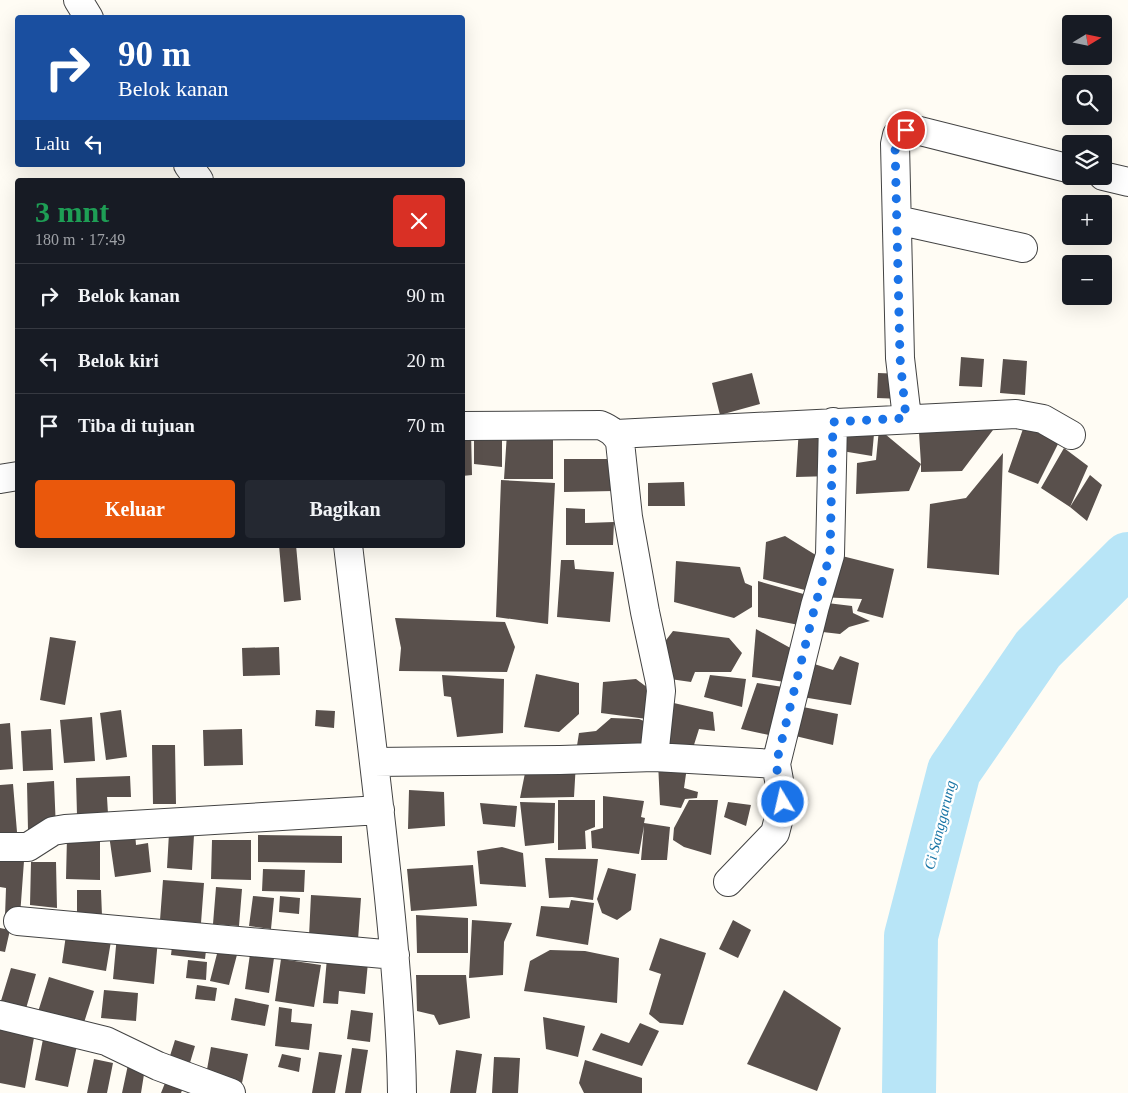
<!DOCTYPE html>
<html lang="id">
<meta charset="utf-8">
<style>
body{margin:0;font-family:"Times New Roman",serif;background:#242831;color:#f1f3f6;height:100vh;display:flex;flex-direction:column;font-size:19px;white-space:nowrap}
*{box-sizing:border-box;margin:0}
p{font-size:16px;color:#9ea1a6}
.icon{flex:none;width:28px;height:28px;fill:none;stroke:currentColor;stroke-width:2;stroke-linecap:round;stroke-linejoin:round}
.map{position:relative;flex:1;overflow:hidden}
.side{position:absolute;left:15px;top:178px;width:450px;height:370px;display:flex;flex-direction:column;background:#171b24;border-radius:5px;box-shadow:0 5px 20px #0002}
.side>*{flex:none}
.banner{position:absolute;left:15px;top:15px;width:450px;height:152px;border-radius:5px;box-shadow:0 5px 20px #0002;background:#1a4fa0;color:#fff;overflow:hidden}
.needle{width:32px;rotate:80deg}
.tools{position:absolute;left:1062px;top:15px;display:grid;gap:10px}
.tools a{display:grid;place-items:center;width:50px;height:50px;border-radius:5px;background:#171b24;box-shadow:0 5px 20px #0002;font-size:25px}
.pin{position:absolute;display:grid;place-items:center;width:42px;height:42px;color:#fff;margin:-21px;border:2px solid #fff;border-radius:50%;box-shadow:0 1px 5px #0007}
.me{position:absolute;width:55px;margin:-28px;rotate:351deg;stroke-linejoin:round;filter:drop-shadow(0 0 4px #0008)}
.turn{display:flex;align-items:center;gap:18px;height:105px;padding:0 20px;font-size:22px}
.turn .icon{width:65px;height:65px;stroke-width:2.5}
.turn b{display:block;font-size:35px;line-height:42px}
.then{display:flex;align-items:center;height:48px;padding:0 20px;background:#0003;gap:10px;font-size:19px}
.round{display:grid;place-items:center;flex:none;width:52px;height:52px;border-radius:5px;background:#242831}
.overview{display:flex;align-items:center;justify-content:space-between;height:85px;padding:0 20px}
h1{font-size:30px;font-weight:800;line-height:38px;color:#1e9e55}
.button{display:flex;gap:10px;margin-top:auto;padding:10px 20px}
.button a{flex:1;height:58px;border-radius:5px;background:#ea580c;color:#fff;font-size:20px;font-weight:800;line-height:58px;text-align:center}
.button a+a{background:#242831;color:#f1f3f6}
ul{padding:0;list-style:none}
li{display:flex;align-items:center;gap:15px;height:65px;padding:0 20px;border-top:1px solid #363941}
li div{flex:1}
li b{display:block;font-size:19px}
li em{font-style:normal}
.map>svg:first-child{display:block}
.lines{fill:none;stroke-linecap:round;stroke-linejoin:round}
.river{stroke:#b8e5f7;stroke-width:54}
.building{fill:#59504c}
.street-casing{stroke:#434343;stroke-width:30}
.street{stroke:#fff;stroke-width:28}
.route{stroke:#1a73e8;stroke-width:9;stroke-dasharray:0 16.2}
.labels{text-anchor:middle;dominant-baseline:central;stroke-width:5;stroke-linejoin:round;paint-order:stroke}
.water-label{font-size:15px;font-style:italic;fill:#1774a5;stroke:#fff}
</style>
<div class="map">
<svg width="1128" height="1093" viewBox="0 0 1128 1093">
<rect width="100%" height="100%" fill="#fffcf4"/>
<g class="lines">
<path class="river" d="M 909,1093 L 911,936 L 954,771 L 1038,649 L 1128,559"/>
</g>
<path class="building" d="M 961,357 L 984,359 L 982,387 L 959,386 Z
M 1003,359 L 1027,361 L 1025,395 L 1000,393 Z
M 752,373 L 760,404 L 720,415 L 712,383 Z
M 878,373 L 904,374 L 903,399 L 877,398 Z
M 875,423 L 872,456 L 836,450 L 837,424 Z
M 996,426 L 962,471 L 921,472 L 921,464 L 909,491 L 856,494 L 857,463 L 876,460 L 879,429 L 921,464 L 919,433 Z
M 1024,426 L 1059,442 L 1038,484 L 1008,472 Z
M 799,427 L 832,429 L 832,476 L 796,477 Z
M 462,432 L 471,432 L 472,475 L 462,476 Z
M 474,432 L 502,436 L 502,467 L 474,464 Z
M 507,433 L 553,437 L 553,479 L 504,479 Z
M 1064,448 L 1088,466 L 1070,507 L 1041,488 Z
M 1003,453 L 999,575 L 927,568 L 930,504 L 966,498 Z
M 564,459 L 613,459 L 614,491 L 564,492 Z
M 1090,475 L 1102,485 L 1087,521 L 1070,507 Z
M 501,480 L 555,483 L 548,624 L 496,617 Z
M 684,482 L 685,506 L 648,506 L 648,483 Z
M 566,508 L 585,509 L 585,523 L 614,522 L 613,545 L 566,545 Z
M 785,536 L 827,562 L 816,593 L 763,579 L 766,542 Z
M 279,545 L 296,545 L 301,600 L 284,602 Z
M 834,554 L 894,569 L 883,618 L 857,611 L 862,599 L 819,597 Z
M 561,560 L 574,560 L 575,569 L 614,572 L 610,622 L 557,617 Z
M 676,561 L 740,567 L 745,583 L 752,586 L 752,607 L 734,618 L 674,602 Z
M 758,581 L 814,597 L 809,627 L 758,617 Z
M 819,602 L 852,606 L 853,613 L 870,621 L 849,627 L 840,634 L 814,631 Z
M 395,618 L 505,622 L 515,647 L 507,672 L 399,671 L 401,648 Z
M 756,629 L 794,650 L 791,683 L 752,677 Z
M 673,631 L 729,638 L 742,653 L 731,672 L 695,672 L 691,682 L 663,678 L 663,644 Z
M 50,637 L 76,641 L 65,705 L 40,700 Z
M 279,647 L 280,675 L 243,676 L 242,648 Z
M 840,656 L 859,663 L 851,705 L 796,696 L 805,661 L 833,670 Z
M 536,674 L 579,683 L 579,714 L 559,732 L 524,727 Z
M 442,675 L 504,679 L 503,733 L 457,737 L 451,697 L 444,696 Z
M 710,675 L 746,679 L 742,707 L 704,697 Z
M 636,679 L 648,688 L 647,719 L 601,713 L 603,682 Z
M 757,683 L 789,688 L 778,737 L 741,729 Z
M 665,701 L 713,712 L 715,731 L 699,729 L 693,748 L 658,742 Z
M 798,706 L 838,714 L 833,745 L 787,734 Z
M 121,710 L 127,757 L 106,760 L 100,713 Z
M 316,710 L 335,711 L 334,728 L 315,726 Z
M 92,717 L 95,761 L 64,763 L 60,720 Z
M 611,718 L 639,719 L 651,724 L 648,753 L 576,752 L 579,733 L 596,731 Z
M 10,723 L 13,769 L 0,770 L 0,724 Z
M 51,729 L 53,770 L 23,771 L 21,731 Z
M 242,729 L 243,765 L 204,766 L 203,730 Z
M 152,745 L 175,745 L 176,804 L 153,804 Z
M 576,762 L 574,797 L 520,798 L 526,768 Z
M 658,762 L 687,767 L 684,788 L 698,792 L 697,798 L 685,799 L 681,808 L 660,805 Z
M 130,776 L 131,797 L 107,797 L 108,814 L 77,815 L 76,778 Z
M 54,781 L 56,830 L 28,830 L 27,783 Z
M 13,784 L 17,832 L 0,833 L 0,785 Z
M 409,790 L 444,792 L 445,826 L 408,829 Z
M 603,796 L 644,801 L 641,817 L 645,818 L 644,823 L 670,827 L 667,860 L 641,860 L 644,826 L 639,854 L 592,848 L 591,831 L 603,828 Z
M 558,800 L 595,800 L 595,827 L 585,831 L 586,849 L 558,850 Z
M 689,800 L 718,800 L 711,855 L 684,847 L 673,840 L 674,828 Z
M 520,802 L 555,803 L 554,843 L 525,846 Z
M 728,802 L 751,805 L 746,826 L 724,817 Z
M 480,803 L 517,806 L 515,827 L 483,824 Z
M 135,832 L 136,845 L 148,843 L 151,872 L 115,877 L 109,835 Z
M 169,833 L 194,835 L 192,870 L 167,868 Z
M 258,835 L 342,836 L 342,863 L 258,862 Z
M 67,836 L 100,836 L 100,880 L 66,879 Z
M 212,840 L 251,840 L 251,880 L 211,879 Z
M 502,847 L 523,853 L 526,887 L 480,884 L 477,851 Z
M 545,858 L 598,859 L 593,900 L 572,897 L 549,898 Z
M 0,860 L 24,861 L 20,916 L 5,916 L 6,888 L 0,887 Z
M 31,862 L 56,862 L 57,908 L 30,905 Z
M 473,865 L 477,906 L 411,911 L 407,869 Z
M 608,868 L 636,874 L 631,910 L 617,920 L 602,913 L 597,899 Z
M 263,869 L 305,870 L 304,892 L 262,891 Z
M 163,880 L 204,883 L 201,923 L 160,920 Z
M 216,887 L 242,889 L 239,926 L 213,924 Z
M 77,890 L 101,890 L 102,916 L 77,916 Z
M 311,895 L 361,898 L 358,940 L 309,936 Z
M 253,896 L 274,898 L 271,929 L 249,926 Z
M 280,896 L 300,898 L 299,914 L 279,912 Z
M 571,900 L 594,903 L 588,945 L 536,936 L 541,906 L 569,908 Z
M 416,915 L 468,918 L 468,953 L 417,953 Z
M 472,920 L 512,923 L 504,942 L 503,975 L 469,978 Z
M 733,920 L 751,930 L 738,958 L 719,949 Z
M 0,928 L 10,930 L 5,952 L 0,951 Z
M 67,928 L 112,935 L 106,971 L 62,963 Z
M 117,935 L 158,939 L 154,984 L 113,979 Z
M 173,938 L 207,942 L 205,959 L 171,955 Z
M 660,938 L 706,953 L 683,1025 L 660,1023 L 649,1014 L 661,974 L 649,970 Z
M 219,946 L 238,951 L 229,985 L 210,981 Z
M 251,947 L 275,951 L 269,993 L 245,989 Z
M 550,950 L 585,951 L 619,958 L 617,1003 L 524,991 L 530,961 Z
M 327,958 L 368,962 L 365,994 L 339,991 L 338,1004 L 323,1003 Z
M 281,959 L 321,965 L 314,1007 L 275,1001 Z
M 188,960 L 207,962 L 206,980 L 186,978 Z
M 11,968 L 36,974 L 25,1012 L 0,1004 Z
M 416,975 L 466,975 L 470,1018 L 439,1025 L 434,1015 L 417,1011 Z
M 49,977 L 94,991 L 82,1029 L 37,1015 Z
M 197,985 L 217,988 L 215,1001 L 195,999 Z
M 104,990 L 138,993 L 136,1021 L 101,1018 Z
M 784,990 L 841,1028 L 817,1091 L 747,1064 Z
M 235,998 L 269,1005 L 265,1026 L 231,1020 Z
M 279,1007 L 292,1009 L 291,1022 L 312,1024 L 309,1050 L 275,1046 Z
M 351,1010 L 373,1013 L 370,1042 L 347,1039 Z
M 543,1017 L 585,1026 L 578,1057 L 546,1049 Z
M 640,1023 L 659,1031 L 642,1066 L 592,1050 L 601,1033 L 629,1043 Z
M 0,1025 L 35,1032 L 25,1088 L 0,1083 Z
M 44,1034 L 78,1041 L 68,1087 L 35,1080 Z
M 175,1040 L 195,1046 L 189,1066 L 169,1059 Z
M 211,1047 L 248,1054 L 242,1083 L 206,1075 Z
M 352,1048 L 368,1050 L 361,1093 L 345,1093 Z
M 456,1050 L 482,1054 L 476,1093 L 450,1093 Z
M 319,1052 L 342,1055 L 335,1093 L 312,1093 Z
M 282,1054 L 301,1058 L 299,1072 L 278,1067 Z
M 494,1057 L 520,1058 L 518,1093 L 492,1093 Z
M 94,1059 L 113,1063 L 107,1093 L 87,1093 Z
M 129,1060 L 145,1068 L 141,1093 L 122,1093 Z
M 585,1060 L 642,1078 L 642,1093 L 584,1093 L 579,1083 Z
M 167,1078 L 184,1085 L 181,1093 L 161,1093 Z"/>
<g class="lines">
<g class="street-casing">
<path id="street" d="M 78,0 L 89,18
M 188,165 L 199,180
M 1103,176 L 1128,182
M 897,220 L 1023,248
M 907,418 L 900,358 L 895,144 L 897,135 L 902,131 L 912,129 L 1071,169
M 462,426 L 600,425 C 610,429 615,433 620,442 L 628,517 L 645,612 L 660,682 L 661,691 L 654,757
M 616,434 L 1016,414 L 1043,419 L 1071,435
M 0,479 L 18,476
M 348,545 C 360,647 373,749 384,851 C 393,931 401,1012 402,1093
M 374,762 L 560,760 L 654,757 L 776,764
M 0,847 L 28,847 L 53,831 L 65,829 L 380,810
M 728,882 L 775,833 L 783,802 L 776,764 L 815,606 L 830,555 L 833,422
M 18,921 L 395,955
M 0,1015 L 106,1041 L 158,1066 L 231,1093"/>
</g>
<use href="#street" class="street"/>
</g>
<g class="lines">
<path class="route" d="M 783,802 L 776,764 L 815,606 L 830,555 L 833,422 L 906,418 L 900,358 L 895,144 L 897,135 L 906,130"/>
</g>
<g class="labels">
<g class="water-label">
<text transform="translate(940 825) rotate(-76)">Ci Sanggarung</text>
</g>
</g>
</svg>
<div class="tools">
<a><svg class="needle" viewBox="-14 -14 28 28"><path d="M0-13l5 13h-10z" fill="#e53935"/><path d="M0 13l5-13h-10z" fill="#9ea1a6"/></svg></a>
<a><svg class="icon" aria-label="search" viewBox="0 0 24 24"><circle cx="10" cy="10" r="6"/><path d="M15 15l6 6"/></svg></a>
<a><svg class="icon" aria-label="layers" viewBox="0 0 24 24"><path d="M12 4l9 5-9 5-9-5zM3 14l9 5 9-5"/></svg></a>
<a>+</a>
<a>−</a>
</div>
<div class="pin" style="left:906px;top:130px;background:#d93025"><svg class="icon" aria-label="arrive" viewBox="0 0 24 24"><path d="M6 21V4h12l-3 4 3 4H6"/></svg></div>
<svg class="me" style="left:783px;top:802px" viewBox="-20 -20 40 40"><circle r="17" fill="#1a73e8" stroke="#fff" stroke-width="3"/><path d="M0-11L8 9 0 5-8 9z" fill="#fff"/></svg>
<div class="banner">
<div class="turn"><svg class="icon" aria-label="right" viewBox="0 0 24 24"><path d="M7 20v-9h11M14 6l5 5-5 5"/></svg><div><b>90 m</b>Belok kanan</div></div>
<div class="then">Lalu<svg class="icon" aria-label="left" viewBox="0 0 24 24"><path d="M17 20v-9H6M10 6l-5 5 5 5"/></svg></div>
</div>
<section class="side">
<div class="overview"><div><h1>3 mnt</h1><p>180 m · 17:49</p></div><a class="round" style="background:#d93025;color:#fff"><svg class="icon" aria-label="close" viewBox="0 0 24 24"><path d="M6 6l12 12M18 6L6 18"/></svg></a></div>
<ul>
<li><svg class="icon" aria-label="right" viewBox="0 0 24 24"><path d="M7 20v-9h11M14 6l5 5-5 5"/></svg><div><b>Belok kanan</b></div><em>90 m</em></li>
<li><svg class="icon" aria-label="left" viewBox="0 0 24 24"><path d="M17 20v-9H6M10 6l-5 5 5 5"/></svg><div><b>Belok kiri</b></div><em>20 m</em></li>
<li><svg class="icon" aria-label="arrive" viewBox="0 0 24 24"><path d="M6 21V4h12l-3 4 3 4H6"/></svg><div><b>Tiba di tujuan</b></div><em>70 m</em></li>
</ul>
<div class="button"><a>Keluar</a><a>Bagikan</a></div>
</section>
</div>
